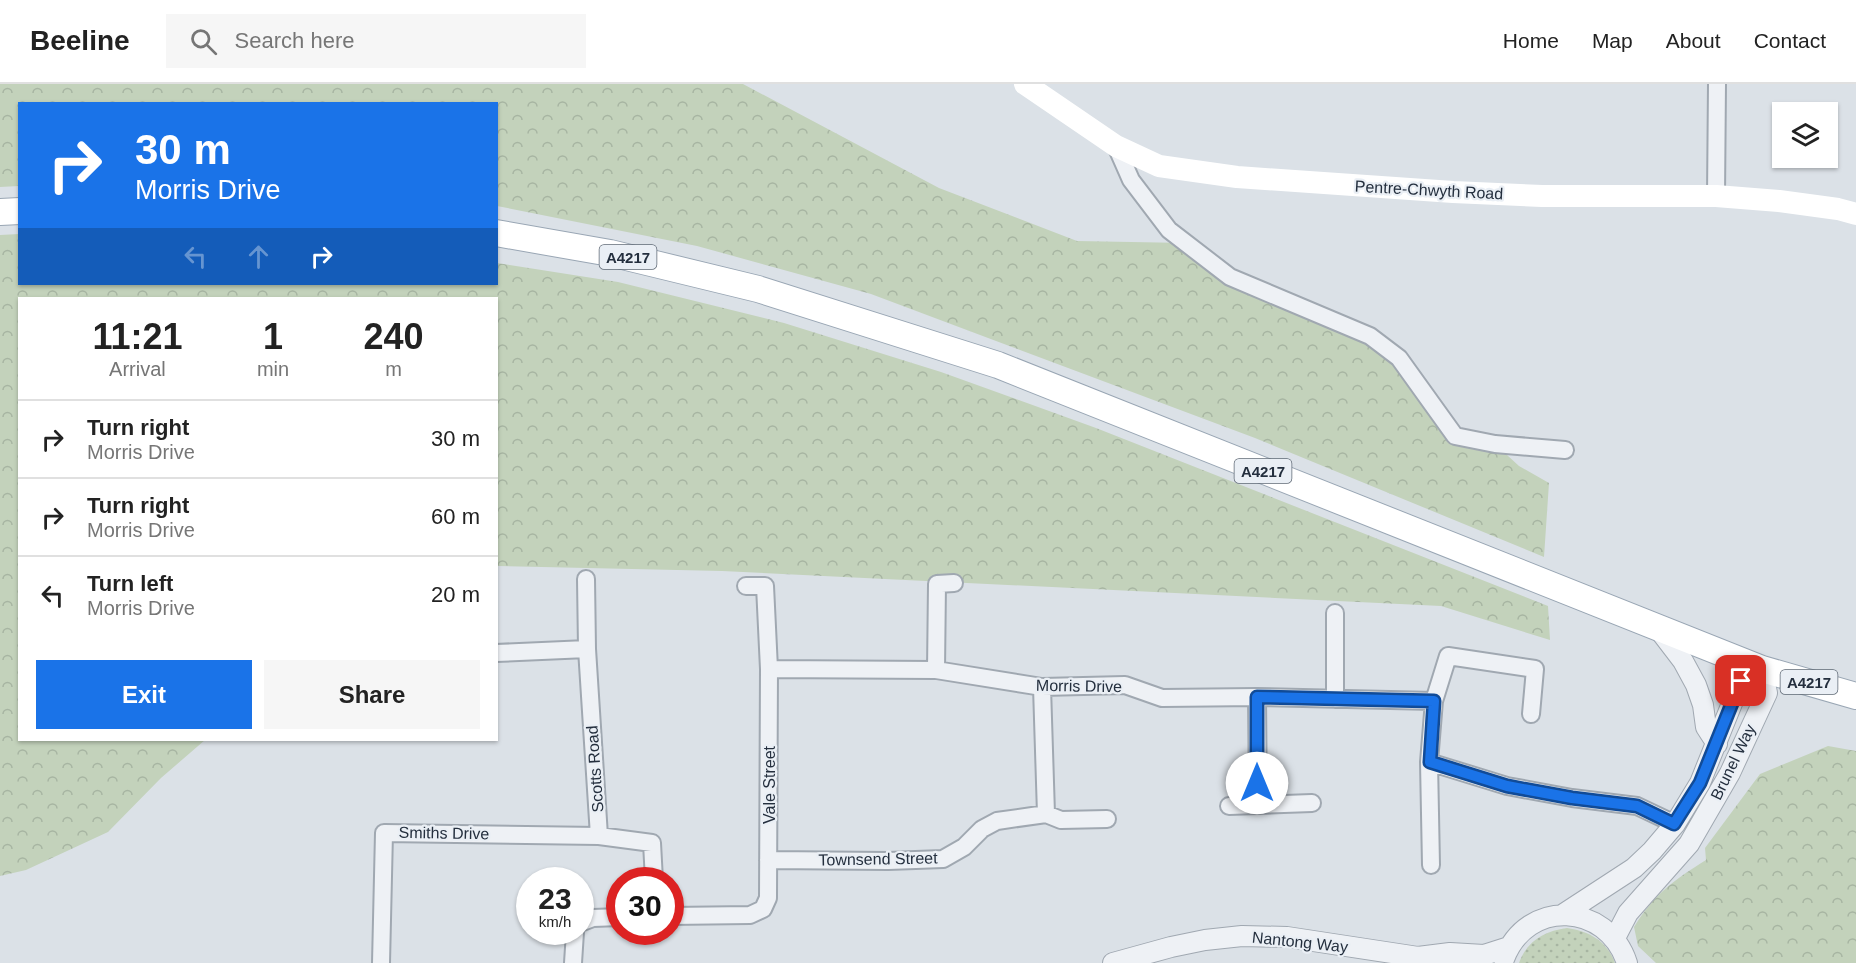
<!DOCTYPE html>
<style>
body{margin:0;font-family:Arial,sans-serif;background:#f6f6f6;color:#222;height:100vh;display:flex;flex-direction:column;font-size:22px;white-space:nowrap}
*{box-sizing:border-box;margin:0}
p{font-size:20px;color:#767676}
.icon{flex:none;width:33px;height:33px;fill:none;stroke:currentColor;stroke-width:2;stroke-linecap:round;stroke-linejoin:round}
.map{position:relative;flex:1;overflow:hidden}
.panel{position:absolute;left:18px;top:213px;width:480px;height:444px;display:flex;flex-direction:column;background:#fff;border-radius:0px;box-shadow:0 2px 4px #0004}
.panel>*{flex:none}
.hud{position:absolute;left:18px;top:18px;width:480px;height:183px;border-radius:0px;box-shadow:0 2px 4px #0004;background:#1a73e8;color:#fff;overflow:hidden}
.fabs{position:absolute;left:1772px;top:18px;display:grid;gap:12px}
.fabs a{display:grid;place-items:center;width:66px;height:66px;border-radius:0px;background:#fff;box-shadow:0 2px 4px #0004;font-size:30px}
.speed{position:absolute;left:516px;top:783px;display:flex;gap:12px;font-size:30px;font-weight:700;text-align:center}
.speed>*{display:grid;place-content:center;width:78px;height:78px;border-radius:50%;background:#fff;box-shadow:0 2px 4px #0004;line-height:1}
.speed small{font-size:15px;font-weight:400}
.speed .limit{border:9px solid #d22;background:#fff;color:#111}
.pin{position:absolute;display:grid;place-items:center;width:51px;height:51px;color:#fff;margin:-26px;border-radius:12px;box-shadow:0 3px 9px #0006}
.me{position:absolute;width:66px;margin:-33px;rotate:0deg;stroke-linejoin:round;filter:drop-shadow(0 0 4px #0008)}
.turn{display:flex;align-items:center;gap:21px;height:126px;padding:0 18px;font-size:27px}
.turn .icon{width:78px;height:78px;stroke-width:2.5}
.turn b{display:block;font-size:42px;line-height:51px}
.lanes{display:flex;align-items:center;height:57px;padding:0 18px;background:#0003;justify-content:center;gap:30px;direction:ltr}
.lanes .off{opacity:.35}
.eta{display:flex;justify-content:space-evenly;align-items:center;height:102px;text-align:center}
.eta b{font-size:36px;font-weight:600;line-height:42px}
.primary-button{display:flex;gap:12px;margin-top:auto;padding:12px 18px}
.primary-button a{flex:1;height:69px;border-radius:0px;background:#1a73e8;color:#fff;font-size:24px;font-weight:600;line-height:69px;text-align:center}
.primary-button a+a{background:#f6f6f6;color:#222}
ul{padding:0;list-style:none}
li{display:flex;align-items:center;gap:18px;height:78px;padding:0 18px;border-top:2px solid #e0e0e0}
li div{flex:1}
li b{display:block;font-size:22px}
li em{font-style:normal}
header{display:flex;align-items:center;gap:36px;box-sizing:border-box;height:84px;padding:0 30px;background:#fff;border-bottom:2px solid #e0e0e0}
header strong{font-size:28px}
nav{display:flex;gap:33px;margin-inline-start:auto;font-size:21px}
.search{width:420px;height:54px;background:#f6f6f6;display:flex;align-items:center;gap:15px;box-sizing:border-box;padding:0 21px;border-radius:0px;color:#767676;font-size:22px}
.map>svg:first-child{display:block}
.grass{fill:url(#grass-dots)}
.forest{fill:url(#forest-crowns)}
.lines{fill:none;stroke-linecap:round;stroke-linejoin:round}
.minor-casing{stroke:#a0a8b1;stroke-width:20}
.tertiary-casing{stroke:#a0a8b1;stroke-width:22}
.primary-casing{stroke:#99a6b4;stroke-width:28}
.minor{stroke:#eef1f5;stroke-width:16}
.tertiary{stroke:#eef1f5;stroke-width:20}
.secondary{stroke:#fff;stroke-width:22}
.primary{stroke:#fff;stroke-width:26}
.route-casing{stroke:#114b97;stroke-width:15}
.route{stroke:#1a73e8;stroke-width:10}
.labels{text-anchor:middle;dominant-baseline:central;stroke-width:4.5;stroke-linejoin:round;paint-order:stroke}
.shield{fill:#eaeff5;stroke:#5f6975;stroke-width:1.5}
.shield-label{font-size:15px;font-weight:bold;fill:#242f3e}
.street-label{font-size:16px;fill:#242f3e;stroke:#eaeff5}
</style>
<header>
<strong>Beeline</strong>
<div class="search"><svg class="icon" aria-label="search" viewBox="0 0 24 24"><circle cx="10" cy="10" r="6"/><path d="M15 15l6 6"/></svg>Search here</div>
<nav><a>Home</a><a>Map</a><a>About</a><a>Contact</a></nav>
</header>
<div class="map">
<svg width="1856" height="879" viewBox="0 0 1856 879">
<defs>
<pattern id="grass-dots" width="8" height="8" patternUnits="userSpaceOnUse" patternTransform="scale(1.5)"><rect width="8" height="8" fill="#c3d2bb"/><path d="M2 2h.1M6 6h.1" fill="none" stroke="#a7b5a2" stroke-width="1.8" stroke-linecap="round"/></pattern>
<pattern id="forest-crowns" width="20" height="18" patternUnits="userSpaceOnUse" patternTransform="scale(1.5)"><rect width="20" height="18" fill="#c3d2bb"/><path d="M2 6a3 3 0 1 1 6 0M12 15a3 3 0 1 1 6 0" fill="none" stroke="#a7b5a2"/></pattern>
</defs>
<rect width="100%" height="100%" fill="#dbe1e7"/>
<path class="grass" d="M 1567,844 C 1589,847 1607,857 1615,879 L 1519,879 C 1527,857 1544,847 1567,844 Z"/>
<path class="forest" d="M 0,0 L 743,0 L 939,104 L 1077,157 L 1186,159 L 1230,193 L 1370,252 L 1455,352 L 1495,360 L 1519,382 L 1549,399 L 1544,473 L 1255,354 L 871,210 L 697,162 L 497,122 L 496,20 L 20,20 L 19,102 L 0,103 Z
M 19,150 L 20,200 L 496,200 L 497,179 L 618,198 L 784,239 L 941,288 L 1096,344 L 1548,522 L 1550,556 L 1441,522 L 722,487 L 497,482 L 496,214 L 20,214 L 20,656 L 205,656 L 161,694 L 108,748 L 26,786 L 0,792 L 0,151 Z
M 1828,662 L 1856,667 L 1856,879 L 1656,879 L 1638,862 L 1634,843 C 1655,809 1673,797 1706,776 L 1705,764 L 1760,690 Z"/>
<g class="lines">
<g class="minor-casing">
<path id="minor" d="M 1116,62 L 1131,96 L 1169,146 L 1230,193 L 1370,252 L 1399,274 L 1455,352 L 1495,360 L 1565,366
M 1716,112 L 1717,0
M 586,495 L 587,565 L 599,752 L 652,759 L 654,796
M 1335,529 L 1335,615
M 496,569 L 587,565
M 769,585 L 936,586 L 1042,603 L 1125,601 L 1162,614 L 1257,613 L 1434,617 L 1429,678 L 1507,702 L 1572,714 L 1637,722 L 1675,740
M 936,586 L 937,500 L 954,499
M 1042,603 L 1046,730 L 1061,736 L 1107,735
M 1257,613 L 1258,721
M 1434,617 L 1448,572 L 1535,585 L 1531,630
M 1429,678 L 1431,781
M 1229,722 L 1312,719
M 768,776 L 888,777 L 943,775 L 964,763 L 982,745 L 997,737 L 1046,730
M 670,832 L 750,831 L 763,825 L 768,814 L 769,585 L 765,502 L 746,502
M 580,839 L 593,834 L 620,833
M 381,879 L 384,749 L 599,752
M 573,879 L 575,848"/>
</g>
<g class="tertiary-casing">
<path id="tertiary" d="M 1657,543 L 1683,577 L 1696,601 L 1703,621 L 1706,643 L 1717,660
M 1562,831 L 1634,784 L 1652,767 L 1675,740 L 1700,699 L 1741,597 L 1762,585 L 1767,609 L 1730,689 L 1689,760 L 1628,829 L 1615,854
M 1504,875 C 1527,814 1607,818 1627,879
M 1113,879 L 1171,863 L 1205,856 L 1242,852 L 1287,853 L 1418,873 L 1450,869 L 1484,871 L 1509,863"/>
</g>
<g class="primary-casing">
<path id="primary" d="M 0,128 L 20,127
M 496,149 L 610,169 L 758,205 L 998,281 L 1762,585 L 1856,612"/>
</g>
<use href="#minor" class="minor"/>
<use href="#tertiary" class="tertiary"/>
<path class="secondary" d="M 1025,0 L 1116,62 L 1159,82 L 1237,93 L 1453,108 L 1542,112 L 1716,112 L 1779,117 L 1838,125 L 1856,130"/>
<use href="#primary" class="primary"/>
</g>
<g class="lines">
<g class="route-casing">
<path id="route" d="M 1257,699 L 1257,613 L 1434,617 L 1430,678 L 1507,702 L 1572,714 L 1637,722 L 1674,740 L 1700,699 L 1741,597"/>
</g>
<use href="#route" class="route"/>
</g>
<g class="labels">
<g class="shield">
<rect x="599.5" y="161" width="57" height="24" rx="4.5"/>
<rect x="1234.5" y="375" width="57" height="24" rx="4.5"/>
<rect x="1780.5" y="586" width="57" height="24" rx="4.5"/>
</g>
<g class="shield-label">
<text x="628" y="173">A4217</text>
<text x="1263" y="387">A4217</text>
<text x="1809" y="598">A4217</text>
</g>
<g class="street-label">
<text transform="translate(1429 106) rotate(3)">Pentre-Chwyth Road</text>
<text transform="translate(1079 602) rotate(1)">Morris Drive</text>
<text transform="translate(1733 678) rotate(-64)">Brunel Way</text>
<text transform="translate(595 685) rotate(-94)">Scotts Road</text>
<text transform="translate(769 701) rotate(-90)">Vale Street</text>
<text transform="translate(444 749) rotate(1)">Smiths Drive</text>
<text transform="translate(878 775) rotate(-1)">Townsend Street</text>
<text transform="translate(1300 858) rotate(6)">Nantong Way</text>
</g>
</g>
</svg>
<div class="fabs">
<a><svg class="icon" aria-label="layers" viewBox="0 0 24 24"><path d="M12 4l9 5-9 5-9-5zM3 14l9 5 9-5"/></svg></a>
</div>
<div class="speed"><div>23<small>km/h</small></div><div class="limit">30</div></div>
<div class="pin" style="left:1741px;top:597px;background:#d93025"><svg class="icon" aria-label="arrive" viewBox="0 0 24 24"><path d="M6 21V4h12l-3 4 3 4H6"/></svg></div>
<svg class="me" style="left:1257px;top:699px" viewBox="-20 -20 40 40"><circle r="19" fill="#fff"/><path d="M0-13L10 11 0 6-10 11z" fill="#1a73e8"/></svg>
<div class="hud">
<div class="turn"><svg class="icon" aria-label="right" viewBox="0 0 24 24"><path d="M7 20v-9h11M14 6l5 5-5 5"/></svg><div><b>30 m</b>Morris Drive</div></div>
<div class="lanes"><svg class="icon off" aria-label="left" viewBox="0 0 24 24"><path d="M17 20v-9H6M10 6l-5 5 5 5"/></svg><svg class="icon off" aria-label="ahead" viewBox="0 0 24 24"><path d="M12 20V5M6 11l6-6 6 6"/></svg><svg class="icon" aria-label="right" viewBox="0 0 24 24"><path d="M7 20v-9h11M14 6l5 5-5 5"/></svg></div>
</div>
<section class="panel">
<div class="eta">
<div><b>11:21</b><p>Arrival</p></div>
<div><b>1</b><p>min</p></div>
<div><b>240</b><p>m</p></div>
</div>
<ul>
<li><svg class="icon" aria-label="right" viewBox="0 0 24 24"><path d="M7 20v-9h11M14 6l5 5-5 5"/></svg><div><b>Turn right</b><p>Morris Drive</p></div><em>30 m</em></li>
<li><svg class="icon" aria-label="right" viewBox="0 0 24 24"><path d="M7 20v-9h11M14 6l5 5-5 5"/></svg><div><b>Turn right</b><p>Morris Drive</p></div><em>60 m</em></li>
<li><svg class="icon" aria-label="left" viewBox="0 0 24 24"><path d="M17 20v-9H6M10 6l-5 5 5 5"/></svg><div><b>Turn left</b><p>Morris Drive</p></div><em>20 m</em></li>
</ul>
<div class="primary-button"><a>Exit</a><a>Share</a></div>
</section>
</div>
